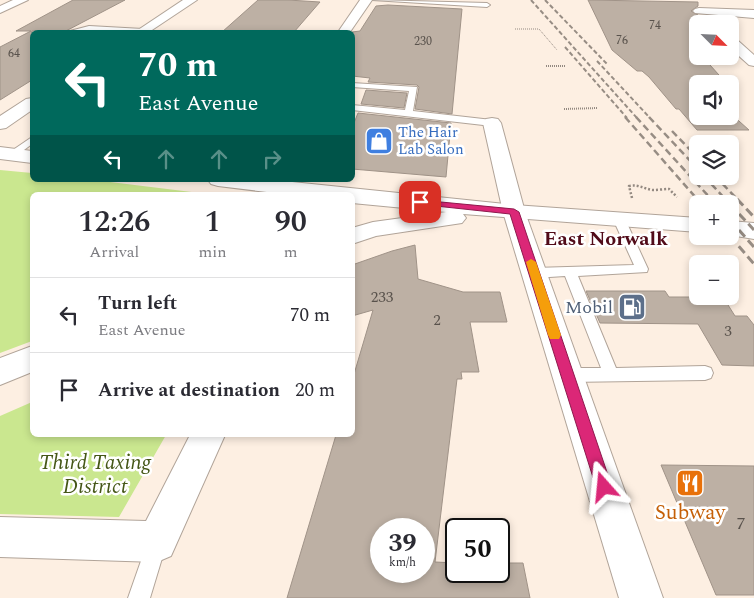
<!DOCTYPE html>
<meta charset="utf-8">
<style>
body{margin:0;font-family:Spectral,serif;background:#f2f2f3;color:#2b2b33;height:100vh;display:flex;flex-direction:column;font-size:19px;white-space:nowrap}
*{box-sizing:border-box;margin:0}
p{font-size:16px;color:#7c7c81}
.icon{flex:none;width:28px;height:28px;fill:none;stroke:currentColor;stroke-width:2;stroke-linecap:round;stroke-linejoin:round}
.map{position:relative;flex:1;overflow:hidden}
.details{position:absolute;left:30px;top:192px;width:325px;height:245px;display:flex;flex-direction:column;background:#fff;border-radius:8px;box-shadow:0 2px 8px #0003}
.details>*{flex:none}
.banner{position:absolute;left:30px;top:30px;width:325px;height:152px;border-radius:8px;box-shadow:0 2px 8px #0003;background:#00695c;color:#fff;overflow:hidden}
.needle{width:32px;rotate:114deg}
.buttons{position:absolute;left:689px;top:15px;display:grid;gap:10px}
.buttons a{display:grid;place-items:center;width:50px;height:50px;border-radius:8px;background:#fff;box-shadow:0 2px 8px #0003;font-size:25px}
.speed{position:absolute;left:370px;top:518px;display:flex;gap:10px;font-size:25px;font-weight:700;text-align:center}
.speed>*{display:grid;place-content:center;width:65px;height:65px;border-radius:50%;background:#fff;box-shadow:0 2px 8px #0003;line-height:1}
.speed small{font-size:12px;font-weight:400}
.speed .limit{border:2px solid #111;border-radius:8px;background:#fff;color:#111}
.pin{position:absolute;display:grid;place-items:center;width:42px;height:42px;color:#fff;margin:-21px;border-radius:10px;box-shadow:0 2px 8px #0006}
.me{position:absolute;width:55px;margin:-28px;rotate:342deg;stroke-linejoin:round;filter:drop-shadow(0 0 4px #0008)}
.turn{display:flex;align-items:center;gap:18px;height:105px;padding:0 25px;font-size:22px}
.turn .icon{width:65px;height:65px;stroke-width:2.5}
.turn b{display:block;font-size:35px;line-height:42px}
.lanes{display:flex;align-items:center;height:48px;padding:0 25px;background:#0003;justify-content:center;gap:25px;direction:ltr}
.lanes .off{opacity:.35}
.eta{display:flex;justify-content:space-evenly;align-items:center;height:85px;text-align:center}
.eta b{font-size:30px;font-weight:600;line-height:35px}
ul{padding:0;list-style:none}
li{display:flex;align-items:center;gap:15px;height:75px;padding:0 25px;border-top:1px solid #e1e1e2}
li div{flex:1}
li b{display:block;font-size:19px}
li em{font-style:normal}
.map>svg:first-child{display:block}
.green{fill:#cae78f}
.building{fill:#bdb0a4;stroke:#a09388;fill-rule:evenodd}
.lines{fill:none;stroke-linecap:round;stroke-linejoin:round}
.service-casing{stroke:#b1a499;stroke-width:2}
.minor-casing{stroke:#b1a499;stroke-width:2}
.secondary-casing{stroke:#b1a499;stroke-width:2}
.primary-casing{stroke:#b1a499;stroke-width:2}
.path-far2{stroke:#938981;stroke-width:1;stroke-dasharray:1 1;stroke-linecap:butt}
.path-far1{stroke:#938981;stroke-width:2;stroke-dasharray:1 1;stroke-linecap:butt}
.path{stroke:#938981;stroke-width:2.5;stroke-dasharray:2 2;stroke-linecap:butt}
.service{fill:#fff;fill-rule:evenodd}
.minor{fill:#fff;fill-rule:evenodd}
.secondary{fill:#fff;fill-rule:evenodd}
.primary{fill:#fff;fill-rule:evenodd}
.rail-far2{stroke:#978d84;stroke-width:2;stroke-dasharray:4.5 2.5;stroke-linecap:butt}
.rail-far1{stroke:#978d84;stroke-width:2.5;stroke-dasharray:7 4;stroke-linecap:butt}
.rail{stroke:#978d84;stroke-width:3;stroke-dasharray:9 4.5;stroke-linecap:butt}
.route{fill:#db2777;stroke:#8e194d}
.slow{fill:#f59e0b}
.labels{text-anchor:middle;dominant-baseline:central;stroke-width:5;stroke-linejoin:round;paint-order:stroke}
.far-number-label{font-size:12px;fill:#59524c}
.far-shop-label{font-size:15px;fill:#366cbe;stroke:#fff;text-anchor:start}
.number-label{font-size:15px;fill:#59524c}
.service-label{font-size:18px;fill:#4e5e75;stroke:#fff;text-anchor:end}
.near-number-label{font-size:18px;fill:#59524c}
.quarter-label{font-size:20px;font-weight:bold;fill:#510b19;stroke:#fff}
.near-park-label{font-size:21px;font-style:italic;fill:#455717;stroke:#fff}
.near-food-label{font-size:21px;fill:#c56008;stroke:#fff}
</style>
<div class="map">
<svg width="754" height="598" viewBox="0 0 754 598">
<rect width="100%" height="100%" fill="#fdefe2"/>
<path class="green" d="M 0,170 L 32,173 L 32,180 L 94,180 L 216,195 L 32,195 L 32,341 L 0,353 Z
M 32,402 L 32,435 L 166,435 L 119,517 L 0,514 L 0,416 Z"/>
<path class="building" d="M 73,0 L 125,0 L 64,32 L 32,31 L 32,80 L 0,100 L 0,47 L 31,31 L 16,31 Z
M 258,0 L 288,0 L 320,2 L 294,32 L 222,32 Z
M 588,0 L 698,2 L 698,6 L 691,11 L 698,15 L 698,56 L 702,56 L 727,84 L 698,84 L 698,116 L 730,116 L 730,113 L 749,130 L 697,130 L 679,109 L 676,109 L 649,77 L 642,71 L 637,71 L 612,50 Z
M 388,5 L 462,9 L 452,114 L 415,109 L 419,87 L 417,85 L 368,82 L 370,78 L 352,76 L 352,32 L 360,31 L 376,6 Z
M 366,90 L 407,93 L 404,108 L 361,104 Z
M 358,113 L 451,123 L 446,177 L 352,169 L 352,128 Z
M 415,245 L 418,279 L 463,292 L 500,292 L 507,322 L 470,322 L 479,372 L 461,372 L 462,379 L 457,379 L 435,562 L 456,563 L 456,571 L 499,571 L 499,563 L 523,563 L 530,598 L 287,598 L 336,435 L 352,435 L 352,381 L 373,310 L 352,316 L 352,265 L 392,251 ZM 381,529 L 424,529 L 424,571 L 381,571 Z
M 586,291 L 665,291 L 669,297 L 723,297 L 735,316 L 747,316 L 754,325 L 754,366 L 722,365 L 698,324 L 600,323 Z
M 661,465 L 754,466 L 754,595 L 716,595 Z"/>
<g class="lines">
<g class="service-casing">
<path id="service" d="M 372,0 L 487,3 L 490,5 L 487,7 Z
M 89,26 L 143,29 L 146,31 L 136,32 L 89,30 L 66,32 Z
M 352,83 L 417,87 L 413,111 L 492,120 L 496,123 L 492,126 L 352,110 L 352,105 L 405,110 L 409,91 L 352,87 Z
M 32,137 L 32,144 L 16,156 L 10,156 L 10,152 Z
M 619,215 L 625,219 L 648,269 L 647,272 L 578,276 L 616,368 L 705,366 L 711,368 L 713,373 L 711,378 L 705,380 L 568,382 L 562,380 L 560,375 L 562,370 L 568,368 L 601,368 L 565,276 L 534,278 L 529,276 L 527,273 L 529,270 L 534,268 L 634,265 L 613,219 Z
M 156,535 L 163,538 L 166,545 L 150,598 L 128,598 L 149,538 Z"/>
</g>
<g class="minor-casing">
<path id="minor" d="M 13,0 L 28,0 L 0,13 L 0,6 Z
M 360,0 L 372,0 L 350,32 L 338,32 Z
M 699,8 L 754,10 L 754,18 L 695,13 L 693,11 L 695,9 Z
M 730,37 L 735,38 L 754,55 L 754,66 L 749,65 L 730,48 Z
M 492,118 L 498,119 L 501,123 L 525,212 L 522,217 L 514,219 L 506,217 L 503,212 L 483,123 L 486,119 Z
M 190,435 L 225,435 L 171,556 L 157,562 L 0,557 L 0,517 L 146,521 Z"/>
</g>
<g class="secondary-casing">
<path id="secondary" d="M 514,205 L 522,207 L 525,212 L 663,598 L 619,598 L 503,212 L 506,207 Z"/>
</g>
<g class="primary-casing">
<path id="primary" d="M 183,0 L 197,0 L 149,32 L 135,32 Z
M 32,98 L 32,110 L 6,128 L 0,129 L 0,116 L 26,99 Z
M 0,147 L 32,151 L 32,163 L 0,159 Z
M 208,180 L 273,180 L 514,205 L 698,218 L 698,232 L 463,214 L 466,218 L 462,223 L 376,236 L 352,244 L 352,228 L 373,222 L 446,212 L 352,203 L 352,195 L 292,195 L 218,186 L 211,184 Z
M 730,221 L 754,223 L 754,239 L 730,235 Z
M 32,346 L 32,372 L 0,385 L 0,358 Z"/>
</g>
<path class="path-far2" d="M 515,29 L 539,29 L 557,50"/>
<path class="path-far1" d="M 546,66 L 565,66
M 564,109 L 598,108"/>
<path class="path" d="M 632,198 L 629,186 C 639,184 644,189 653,190 C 658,190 664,189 669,189 L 677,197"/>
<use href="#service" class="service"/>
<use href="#minor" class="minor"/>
<use href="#secondary" class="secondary"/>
<use href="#primary" class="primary"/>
<path class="rail-far2" d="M 531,0 L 637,118
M 545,0 L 607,64
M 565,47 L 627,118
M 597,61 L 650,118"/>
<path class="rail-far1" d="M 625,117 L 698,200
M 636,117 L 712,200
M 649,117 L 698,169
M 672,131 L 698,158
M 704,176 L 726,200
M 715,176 L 738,200"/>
<path class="rail" d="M 697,199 L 701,204
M 711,199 L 715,204
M 725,199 L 729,204
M 737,199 L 754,217
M 730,204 L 754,230
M 730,220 L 754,247
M 730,236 L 754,264"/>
</g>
<path class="route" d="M 420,200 L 514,209 L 519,212 L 612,487 L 610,492 L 604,494 L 599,492 L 596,487 L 510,214 L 417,204 L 416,202 Z"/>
<path class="slow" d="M 531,259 L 536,262 L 561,335 L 559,339 L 550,339 L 548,335 L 526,262 Z"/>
<defs>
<g id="shop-square" transform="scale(1.4375)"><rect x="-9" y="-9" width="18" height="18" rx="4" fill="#3f7fe0" stroke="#fff"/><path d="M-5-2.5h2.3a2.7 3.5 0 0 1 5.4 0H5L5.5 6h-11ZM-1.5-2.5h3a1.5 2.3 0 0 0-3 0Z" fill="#fff"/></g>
<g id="fuel-square" transform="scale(1.4375)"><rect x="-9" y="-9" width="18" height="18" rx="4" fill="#5c6f8a" stroke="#fff"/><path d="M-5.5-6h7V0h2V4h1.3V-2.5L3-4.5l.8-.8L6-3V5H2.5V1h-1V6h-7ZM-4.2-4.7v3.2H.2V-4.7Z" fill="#fff"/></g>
<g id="restaurant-square" transform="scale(1.4375)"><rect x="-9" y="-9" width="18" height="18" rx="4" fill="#e8710a" stroke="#fff"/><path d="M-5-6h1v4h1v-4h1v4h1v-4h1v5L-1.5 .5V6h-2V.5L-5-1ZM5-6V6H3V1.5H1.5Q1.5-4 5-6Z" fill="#fff"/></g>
</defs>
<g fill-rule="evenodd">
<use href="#shop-square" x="379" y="141"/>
<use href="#fuel-square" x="632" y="307"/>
<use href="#restaurant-square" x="690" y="483"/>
</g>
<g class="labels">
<g class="far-number-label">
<text x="655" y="25">74</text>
<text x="622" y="40">76</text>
<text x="423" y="41">230</text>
<text x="14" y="53">64</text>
</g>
<g class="far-shop-label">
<text x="398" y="132">The Hair<tspan x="398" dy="17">Lab Salon</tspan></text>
</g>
<g class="number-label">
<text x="382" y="297">233</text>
<text x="437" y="320">2</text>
<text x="728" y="331">3</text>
</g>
<g class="service-label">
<text x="613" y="307">Mobil</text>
</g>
<g class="near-number-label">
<text x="741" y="523">7</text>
</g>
<g class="quarter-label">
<text x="606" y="239">East Norwalk</text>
</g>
<g class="near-park-label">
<text x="95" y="463">Third Taxing<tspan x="95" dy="24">District</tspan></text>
</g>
<g class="near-food-label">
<text x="690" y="513">Subway</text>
</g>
</g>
</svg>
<div class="buttons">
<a><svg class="needle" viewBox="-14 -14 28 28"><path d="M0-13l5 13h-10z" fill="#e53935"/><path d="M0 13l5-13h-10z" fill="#7c7c81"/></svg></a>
<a><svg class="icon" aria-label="sound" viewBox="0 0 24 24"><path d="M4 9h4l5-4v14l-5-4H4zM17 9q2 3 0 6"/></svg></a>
<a><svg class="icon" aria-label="layers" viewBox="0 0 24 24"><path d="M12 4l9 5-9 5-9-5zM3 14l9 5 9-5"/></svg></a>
<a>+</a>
<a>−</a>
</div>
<div class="speed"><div>39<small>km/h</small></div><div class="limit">50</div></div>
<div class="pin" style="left:420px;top:202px;background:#d93025"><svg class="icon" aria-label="arrive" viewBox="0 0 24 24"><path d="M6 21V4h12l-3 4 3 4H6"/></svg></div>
<svg class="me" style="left:604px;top:487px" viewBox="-20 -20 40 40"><path d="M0-17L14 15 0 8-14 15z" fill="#db2777" stroke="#fff" stroke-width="4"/></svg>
<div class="banner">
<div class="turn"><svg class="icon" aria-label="left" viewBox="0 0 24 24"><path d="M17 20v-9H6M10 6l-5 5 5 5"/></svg><div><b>70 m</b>East Avenue</div></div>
<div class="lanes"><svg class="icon" aria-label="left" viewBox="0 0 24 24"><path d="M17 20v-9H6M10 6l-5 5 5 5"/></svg><svg class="icon off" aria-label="ahead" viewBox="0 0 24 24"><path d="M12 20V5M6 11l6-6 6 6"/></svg><svg class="icon off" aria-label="ahead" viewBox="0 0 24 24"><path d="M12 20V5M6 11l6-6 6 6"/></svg><svg class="icon off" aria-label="right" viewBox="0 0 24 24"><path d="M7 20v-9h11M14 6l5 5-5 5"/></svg></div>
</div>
<section class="details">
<div class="eta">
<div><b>12:26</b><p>Arrival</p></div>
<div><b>1</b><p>min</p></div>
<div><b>90</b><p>m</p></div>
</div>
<ul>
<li><svg class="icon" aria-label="left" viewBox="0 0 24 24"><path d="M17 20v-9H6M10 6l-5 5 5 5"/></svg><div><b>Turn left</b><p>East Avenue</p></div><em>70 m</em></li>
<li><svg class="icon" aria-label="arrive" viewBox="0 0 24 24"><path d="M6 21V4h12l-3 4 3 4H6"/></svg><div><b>Arrive at destination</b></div><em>20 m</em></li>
</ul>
</section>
</div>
